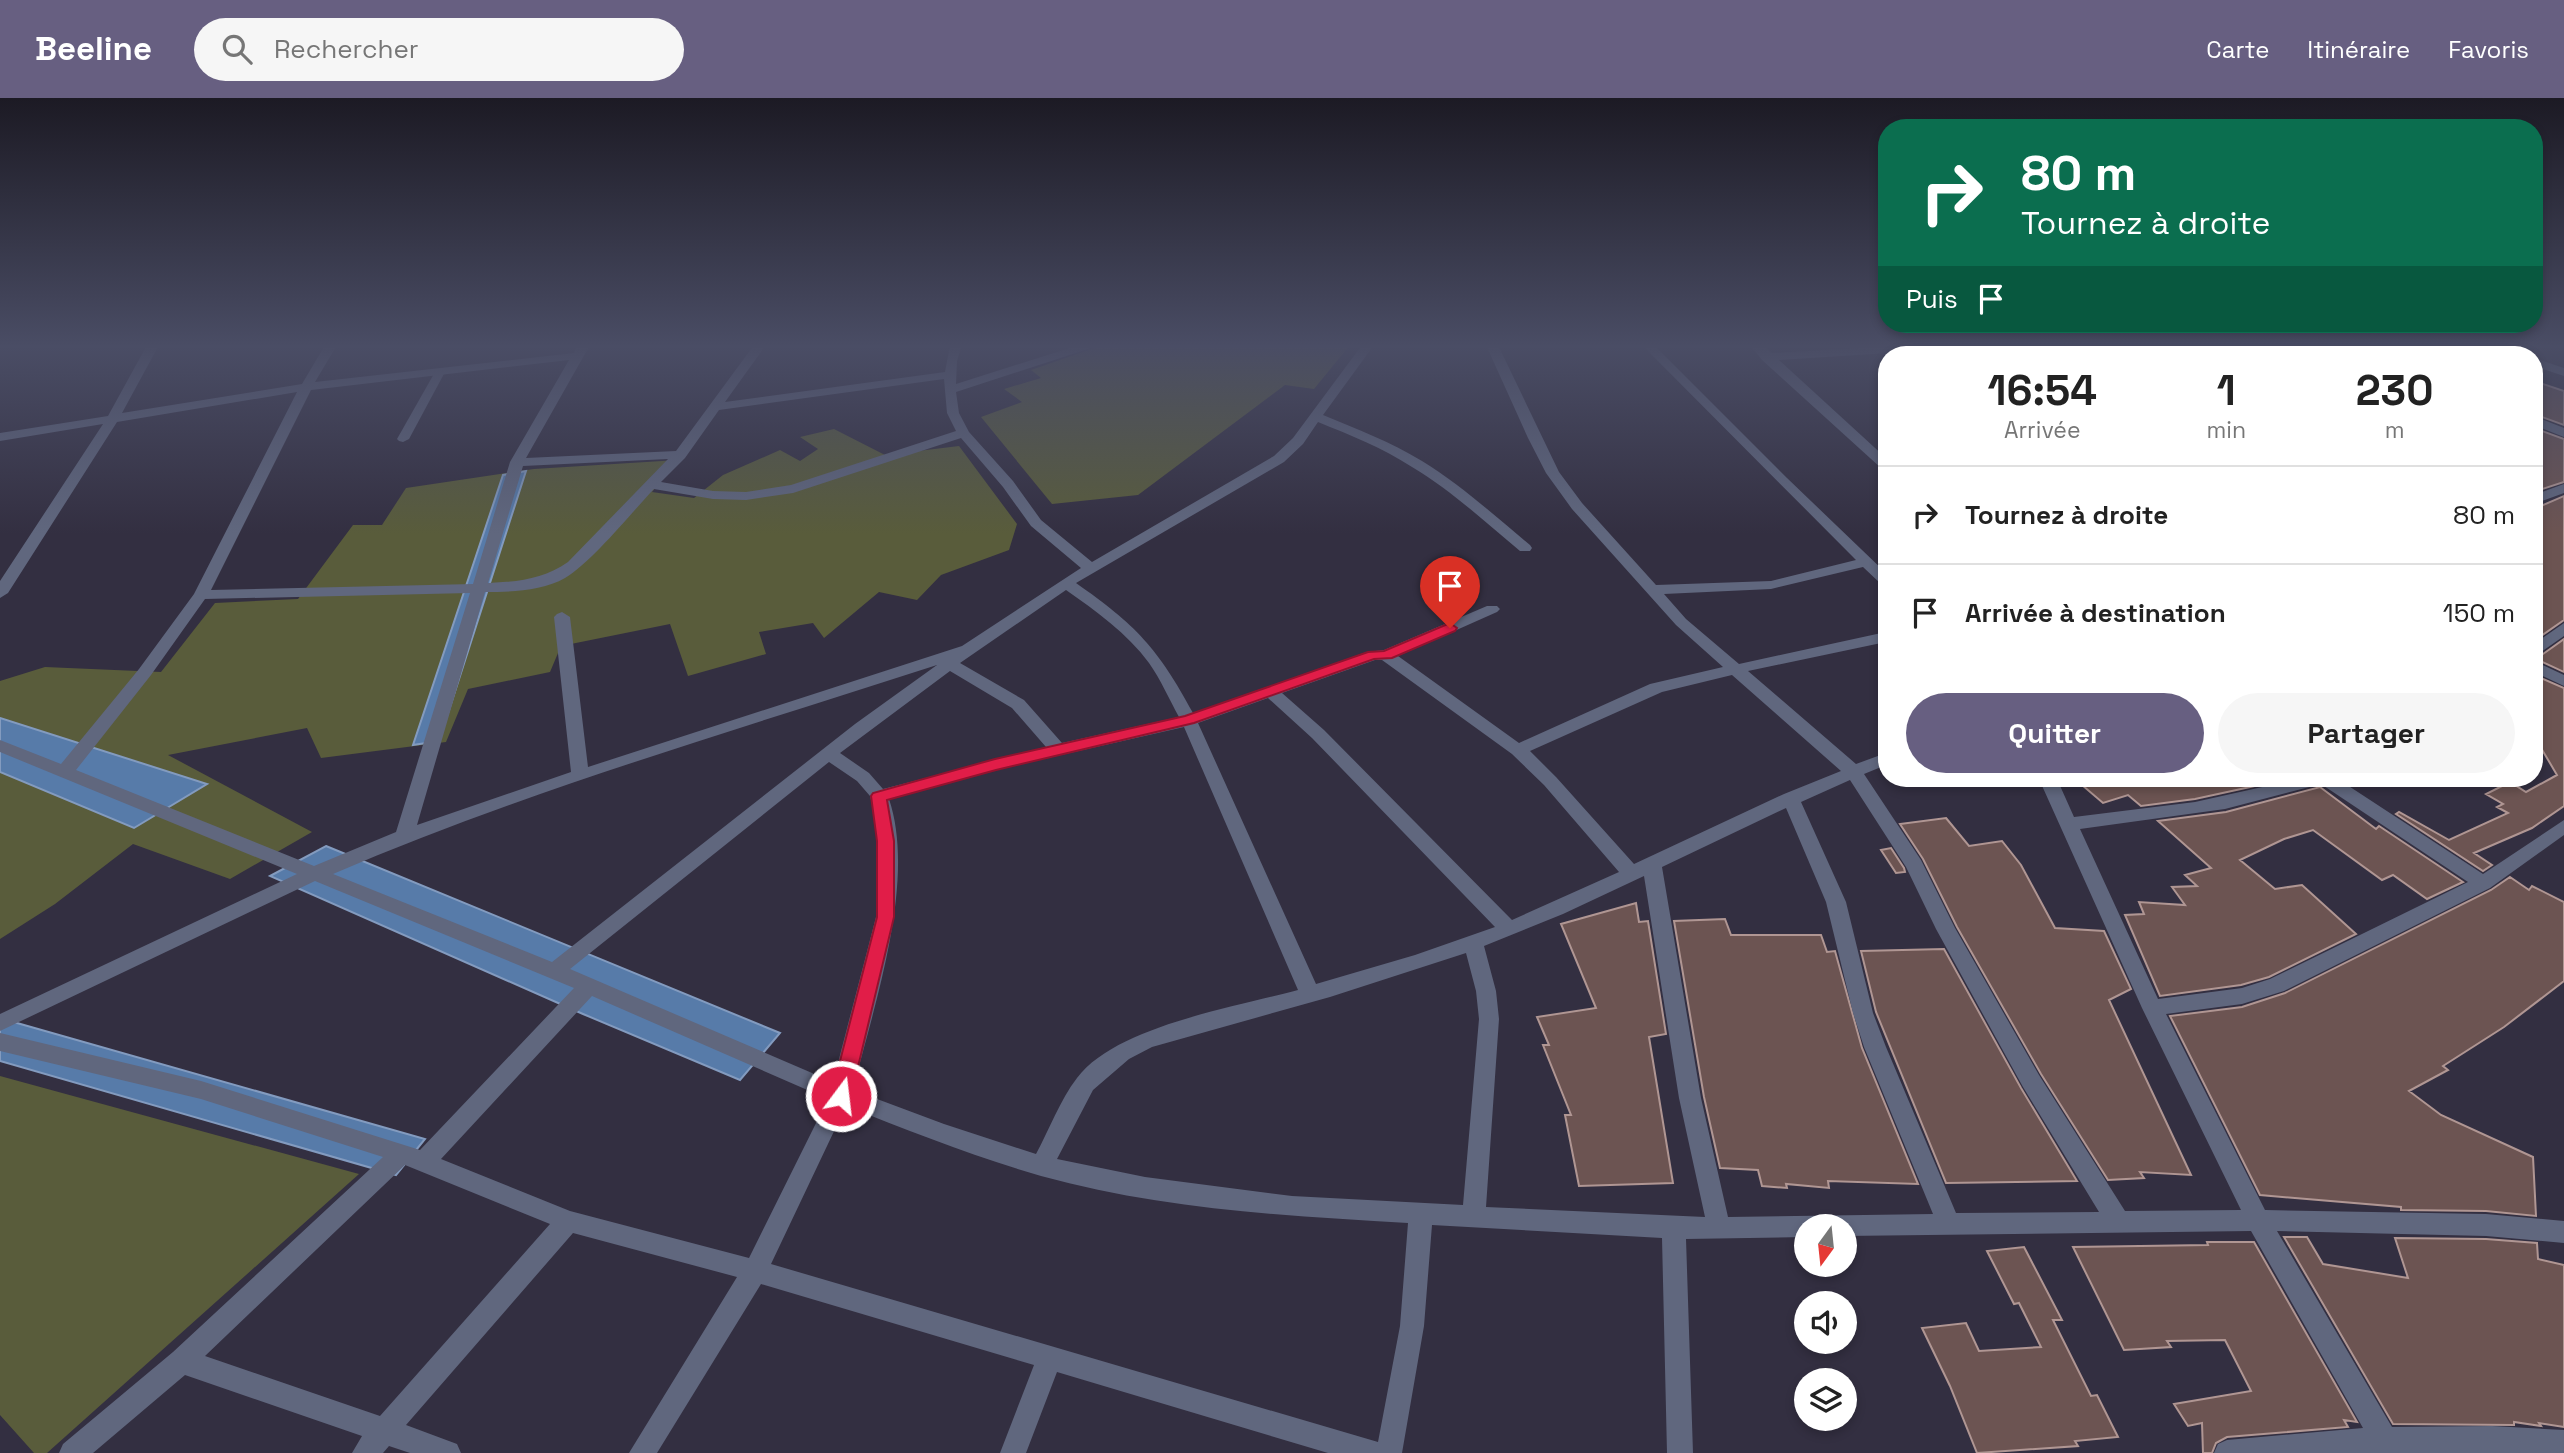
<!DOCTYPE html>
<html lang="fr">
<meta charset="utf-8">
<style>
body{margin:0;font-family:"Space Grotesk",sans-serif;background:#f6f6f6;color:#222;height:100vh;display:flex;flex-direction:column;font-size:26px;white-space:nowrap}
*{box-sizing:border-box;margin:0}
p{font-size:23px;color:#767676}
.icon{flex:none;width:38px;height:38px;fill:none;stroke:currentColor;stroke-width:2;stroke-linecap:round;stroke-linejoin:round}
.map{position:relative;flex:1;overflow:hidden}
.drawer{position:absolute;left:1878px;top:248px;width:665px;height:441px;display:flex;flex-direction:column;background:#fff;border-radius:28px;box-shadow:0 4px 10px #0003}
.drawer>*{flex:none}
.banner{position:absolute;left:1878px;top:21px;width:665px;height:214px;border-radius:28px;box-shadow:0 4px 10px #0003;background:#0b6e4f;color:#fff;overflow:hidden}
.needle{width:46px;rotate:195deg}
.controls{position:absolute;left:1794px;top:1116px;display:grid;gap:14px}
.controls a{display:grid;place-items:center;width:63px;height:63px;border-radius:50%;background:#fff;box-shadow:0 4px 10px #0003;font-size:35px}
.pin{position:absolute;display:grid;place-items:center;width:60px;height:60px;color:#fff;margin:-72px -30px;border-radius:50% 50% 50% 0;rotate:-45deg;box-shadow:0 0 7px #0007}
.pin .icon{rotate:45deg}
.me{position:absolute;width:77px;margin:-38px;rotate:15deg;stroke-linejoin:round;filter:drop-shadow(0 0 5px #0008)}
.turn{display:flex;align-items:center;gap:24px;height:147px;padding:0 28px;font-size:32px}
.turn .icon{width:91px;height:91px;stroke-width:2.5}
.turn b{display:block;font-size:49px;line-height:60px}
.then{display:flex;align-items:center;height:66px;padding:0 28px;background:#0003;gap:14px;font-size:26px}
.eta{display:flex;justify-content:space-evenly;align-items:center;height:119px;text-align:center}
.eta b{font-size:42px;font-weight:700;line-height:49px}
.primary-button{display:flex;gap:14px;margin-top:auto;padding:14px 28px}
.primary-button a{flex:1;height:80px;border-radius:42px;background:#675f81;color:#fff;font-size:28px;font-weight:700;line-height:80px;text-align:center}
.primary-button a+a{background:#f6f6f6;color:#222}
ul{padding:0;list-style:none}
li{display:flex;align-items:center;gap:21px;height:98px;padding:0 28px;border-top:2px solid #e0e0e0}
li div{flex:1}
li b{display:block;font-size:26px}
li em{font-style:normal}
header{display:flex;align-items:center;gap:42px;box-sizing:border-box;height:98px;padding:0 35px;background:#675f81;color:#fff}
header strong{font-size:33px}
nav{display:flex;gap:38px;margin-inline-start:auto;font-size:24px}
.search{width:490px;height:63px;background:#f6f6f6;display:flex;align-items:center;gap:18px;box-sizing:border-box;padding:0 24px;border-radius:38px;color:#767676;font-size:26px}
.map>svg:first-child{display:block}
.green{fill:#595c3b}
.water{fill:#577ba9;stroke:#839bbf;stroke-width:2}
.building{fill:#6c5452;stroke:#b09693;stroke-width:2}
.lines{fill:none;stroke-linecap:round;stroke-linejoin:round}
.service{fill:#60677e;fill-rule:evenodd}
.minor{fill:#60677e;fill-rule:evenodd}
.route{fill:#e11d48;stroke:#92132f;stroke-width:2}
</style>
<header>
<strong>Beeline</strong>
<div class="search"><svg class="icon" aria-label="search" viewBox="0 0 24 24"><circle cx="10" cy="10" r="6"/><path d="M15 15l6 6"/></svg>Rechercher</div>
<nav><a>Carte</a><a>Itinéraire</a><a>Favoris</a></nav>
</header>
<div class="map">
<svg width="2564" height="1355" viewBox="0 0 2564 1355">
<rect width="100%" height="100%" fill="#332f41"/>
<path class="green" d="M 1103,247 L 1350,247 L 1314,291 L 1285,287 L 1138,397 L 1052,406 L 981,319 L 1022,304 L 1004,291 L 1041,280 L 1031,272 Z
M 834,331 L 885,357 L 959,348 L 1017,426 L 1009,452 L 941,477 L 917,502 L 879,494 L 824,540 L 813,525 L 759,534 L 766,556 L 688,578 L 670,526 L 561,548 L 550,574 L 468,591 L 446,644 L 321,660 L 307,630 L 168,657 L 312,734 L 230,781 L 133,746 L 55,806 L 0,841 L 0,583 L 45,569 L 161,574 L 215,505 L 298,501 L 353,427 L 382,427 L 406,390 L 534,371 L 678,362 L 652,394 L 694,400 L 723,377 L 780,352 L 800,363 L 818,351 L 800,339 Z
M 0,978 L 359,1076 L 47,1355 L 34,1355 L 0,1317 Z"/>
<path class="water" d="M 526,373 L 439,643 L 413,647 L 503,377 Z
M 0,620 L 207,686 L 134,730 L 0,674 Z
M 326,748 L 780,935 L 740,982 L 583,916 L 270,778 Z
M 10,923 L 425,1041 L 396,1077 L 0,963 L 0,930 Z"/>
<path class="building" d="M 2534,283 L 2564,293 L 2564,327 L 2534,316 Z
M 2534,330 L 2564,341 L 2564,384 L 2539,392 L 2534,390 Z
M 2564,398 L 2564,522 L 2534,543 L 2534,411 Z
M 2564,541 L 2564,574 L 2536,561 Z
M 2534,577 L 2564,590 L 2564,708 L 2532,730 L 2474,755 L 2492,767 L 2483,773 L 2396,716 L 2399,714 L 2449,742 L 2508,715 L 2497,709 L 2503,706 L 2486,696 L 2510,684 L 2526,694 L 2557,677 L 2534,638 Z
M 2075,681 L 2287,681 L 2195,701 L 2141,708 L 2128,697 L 2103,705 Z
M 2320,689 L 2376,731 L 2379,728 L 2463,784 L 2427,801 L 2393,777 L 2382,782 L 2313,732 L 2284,741 L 2240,762 L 2275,791 L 2302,787 L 2356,836 L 2269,879 L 2241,887 L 2160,898 L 2125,817 L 2144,816 L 2139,804 L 2185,807 L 2172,789 L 2197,788 L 2185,777 L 2211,770 L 2158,723 L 2226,714 Z
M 1946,720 L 1969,748 L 2002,743 L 2021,767 L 2055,830 L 2104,833 L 2131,891 L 2109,902 L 2191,1077 L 2140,1074 L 2144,1080 L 2108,1082 L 2041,976 L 1957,829 L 1923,761 L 1900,726 Z
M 1891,750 L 1904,770 L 1905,774 L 1896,775 L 1881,752 Z
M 2510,779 L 2529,792 L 2532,788 L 2564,804 L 2564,883 L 2504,929 L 2443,968 L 2448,972 L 2409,993 L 2441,1017 L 2533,1059 L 2536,1118 L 2486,1113 L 2401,1112 L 2401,1109 L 2260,1097 L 2170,918 L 2242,909 L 2285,895 L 2491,792 Z
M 1636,805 L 1639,824 L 1648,823 L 1666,936 L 1649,939 L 1673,1085 L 1579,1088 L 1565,1017 L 1571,1017 L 1543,947 L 1549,947 L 1537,919 L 1596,910 L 1561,826 Z
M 1725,821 L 1731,837 L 1821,837 L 1827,854 L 1835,853 L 1862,950 L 1918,1086 L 1828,1083 L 1829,1090 L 1786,1086 L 1787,1090 L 1762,1088 L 1758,1072 L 1720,1070 L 1704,999 L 1674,823 Z
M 1944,851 L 2021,990 L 2077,1083 L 1946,1085 L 1876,914 L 1861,853 Z
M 2284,1139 L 2307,1139 L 2323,1166 L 2408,1180 L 2395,1140 L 2486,1141 L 2537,1145 L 2538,1161 L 2564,1167 L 2564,1329 L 2539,1325 L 2541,1328 L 2514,1324 L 2514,1327 L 2393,1326 Z
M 2207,1144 L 2254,1144 L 2357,1324 L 2344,1322 L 2348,1329 L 2227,1339 L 2216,1345 L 2212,1355 L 2203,1355 L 2202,1325 L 2188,1328 L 2174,1306 L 2251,1293 L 2225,1242 L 2167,1243 L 2171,1249 L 2124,1252 L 2073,1149 L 2208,1147 Z
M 2024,1149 L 2062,1222 L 2053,1222 L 2091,1298 L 2097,1297 L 2118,1339 L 2075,1343 L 2078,1348 L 1977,1355 L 1950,1288 L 1922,1230 L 1966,1225 L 1979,1253 L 2041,1249 L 2019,1205 L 2014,1206 L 1987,1153 Z"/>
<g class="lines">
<path class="service" d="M 440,271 L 445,274 L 409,341 L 403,344 L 399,343 L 397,341 L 435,274 Z"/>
<path class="minor" d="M 147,247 L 159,247 L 122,315 L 302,286 L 325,247 L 337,247 L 315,284 L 574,255 L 578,247 L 590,247 L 526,360 L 676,353 L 754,247 L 766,247 L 725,304 L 945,274 L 950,247 L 962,247 L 957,263 L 956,286 L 1079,247 L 1096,247 L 1094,249 L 956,294 L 959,315 L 969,334 L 1013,383 L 1041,422 L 1092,464 L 1274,358 L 1293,340 L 1362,247 L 1374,247 L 1323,317 C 1357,331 1391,344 1422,363 C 1461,387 1495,418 1530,447 L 1532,450 L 1530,453 L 1520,453 C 1485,424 1451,392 1412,369 C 1383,350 1350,337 1318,324 L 1303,346 L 1284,364 L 1076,485 C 1136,527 1158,550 1193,615 L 1367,554 L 1384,552 L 1487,508 L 1497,508 L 1500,511 L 1497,514 L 1398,558 L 1519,645 L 1650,586 L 1723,569 L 1676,527 L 1572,411 L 1546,375 L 1528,340 L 1486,247 L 1498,247 L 1559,374 L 1582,405 L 1656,487 L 1771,483 L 1856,462 L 1642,247 L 1654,247 L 1787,380 L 1886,475 L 1886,487 L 1881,486 L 1863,469 L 1771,491 L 1664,496 L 1686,521 L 1739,566 L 1886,534 L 1886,544 L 1748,573 L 1856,666 L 1886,655 L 1886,667 L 1864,676 L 1921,762 L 1955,830 L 2039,977 L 2125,1113 L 2241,1112 L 2142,910 L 2039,681 L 2057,681 L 2074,719 L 2195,704 L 2298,681 L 2338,681 L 2483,776 L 2564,722 L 2564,737 L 2490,790 L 2284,893 L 2242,906 L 2166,916 L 2265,1112 L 2486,1116 L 2564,1123 L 2564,1145 L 2486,1138 L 2277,1133 L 2392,1329 L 2492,1328 L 2564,1332 L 2564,1355 L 2214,1355 L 2218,1346 L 2227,1342 L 2363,1330 L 2251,1133 L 1844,1138 L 1844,1129 L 1806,1129 L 1806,1139 L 1686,1141 L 1693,1355 L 1667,1355 L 1662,1140 L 1432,1127 L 1424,1228 L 1402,1355 L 1328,1355 L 1057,1274 L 1026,1355 L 1000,1355 L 1034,1267 L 761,1186 L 657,1355 L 629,1355 L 737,1179 L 573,1135 L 406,1327 L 457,1346 L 461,1355 L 410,1355 L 389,1348 L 383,1355 L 352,1355 L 362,1338 L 185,1277 L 93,1355 L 59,1355 L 63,1346 L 173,1254 L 383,1059 L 201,1001 L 0,953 L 0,935 L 201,983 L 420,1052 L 574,890 L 315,783 L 0,933 L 0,916 L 297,776 L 0,654 L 0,642 L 61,666 L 139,571 L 194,496 L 297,294 L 117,324 L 8,495 L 0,500 L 0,483 L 103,326 L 0,343 L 0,335 L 108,318 ZM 569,262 L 510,364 L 473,486 L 211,492 L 311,292 ZM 944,281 L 947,315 L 956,333 L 791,387 L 746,394 L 713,393 L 661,384 L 685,360 L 719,312 ZM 961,340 L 1003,389 L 1031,428 L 1081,470 L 962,548 L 588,669 L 570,519 L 562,514 L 557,516 L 554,519 L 571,674 L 417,727 L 485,494 C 510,494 543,493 565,480 C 592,464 631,415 654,391 L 713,401 L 746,402 L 793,395 ZM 668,361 L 568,464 C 544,481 517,484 488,485 L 523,368 ZM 1066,492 C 1096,513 1127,535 1149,565 C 1161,582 1169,601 1179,619 L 1062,645 L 1024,602 L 960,565 ZM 470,495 L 396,734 L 314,768 L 76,672 L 151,577 L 205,501 ZM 1375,562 L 1382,562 L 1512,656 L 1544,687 L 1619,774 L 1512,822 L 1324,632 L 1282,595 ZM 937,567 L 855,626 L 552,864 L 333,776 C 529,692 734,633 937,567 ZM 950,573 L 1012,610 L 1046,649 L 883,691 L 869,675 L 840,655 ZM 1732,577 L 1841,673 L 1784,696 L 1634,766 L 1556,679 L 1530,653 L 1662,594 ZM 1268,600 L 1312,640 L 1495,829 L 1415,857 L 1316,886 L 1198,625 ZM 1184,629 L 1298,892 C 1236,909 1116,928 1077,980 C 1060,1002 1049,1032 1036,1056 L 944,1026 L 853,992 C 873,910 917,784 889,701 L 995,672 ZM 829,664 L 857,683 L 870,698 L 876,723 L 878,757 L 876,819 L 833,984 L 570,871 ZM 1850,682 L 1906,769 L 1936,831 L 2023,989 L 2099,1114 L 1956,1115 L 1886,949 L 1873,915 L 1846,804 L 1801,704 ZM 2321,686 L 2468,784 L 2270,881 L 2242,890 L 2158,901 L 2080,731 L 2225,711 ZM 1786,710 L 1826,804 L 1853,915 L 1864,949 L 1933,1116 L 1728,1119 L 1701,1000 L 1662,769 ZM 1644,778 L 1679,1000 L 1705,1119 L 1486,1109 L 1499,921 L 1496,893 L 1484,848 L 1563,816 ZM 1466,855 L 1476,893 L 1479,921 L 1463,1107 L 1292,1098 L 1145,1079 L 1057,1061 L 1093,992 L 1129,961 L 1152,949 L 1330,899 ZM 592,898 L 828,1001 L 749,1160 L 570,1113 L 441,1061 ZM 846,1008 C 910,1033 975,1059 1041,1078 C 1160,1111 1286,1118 1408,1125 L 1400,1228 L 1378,1344 L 771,1166 ZM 405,1067 L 550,1126 L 380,1318 L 205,1258 Z
M 1750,247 L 1762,247 L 1772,255 L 1915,247 L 1973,247 L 1967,250 L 1779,262 L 1886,360 L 1886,371 L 1881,370 L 1762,262 Z
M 2016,247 L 2029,247 L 2040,257 L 2027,257 Z
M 2109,247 L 2123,247 L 2140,257 L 2126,257 Z
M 2350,247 L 2366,247 L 2389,256 L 2416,247 L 2433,247 C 2413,262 2370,263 2350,247 Z
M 2478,247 L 2495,247 L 2521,257 L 2504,257 Z
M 2534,260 L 2564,270 L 2564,278 L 2534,268 Z
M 2534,318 L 2564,330 L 2564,339 L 2534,327 Z
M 2564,386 L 2564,395 L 2534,406 L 2534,397 Z
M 2564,525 L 2564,538 L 2534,559 L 2534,546 Z
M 2534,563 L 2564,577 L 2564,588 L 2534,574 Z"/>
</g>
<linearGradient id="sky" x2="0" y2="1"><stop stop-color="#1c1a24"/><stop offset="0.57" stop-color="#4a4d65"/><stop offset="1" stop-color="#4a4d65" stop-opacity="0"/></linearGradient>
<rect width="2564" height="436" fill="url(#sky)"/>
<path class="route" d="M 1450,525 L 1457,530 L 1455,533 L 1392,560 L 1374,561 L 1194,625 L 996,672 L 887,702 L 894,743 L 894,819 L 851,998 L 848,1003 L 841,1006 L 834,1003 L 831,998 L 877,819 L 877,743 L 871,698 L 873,695 L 995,661 L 1185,618 L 1368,554 L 1384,553 Z"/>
</svg>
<div class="controls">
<a><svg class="needle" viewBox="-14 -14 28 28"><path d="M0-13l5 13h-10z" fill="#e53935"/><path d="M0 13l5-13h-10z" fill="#767676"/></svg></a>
<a><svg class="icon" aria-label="sound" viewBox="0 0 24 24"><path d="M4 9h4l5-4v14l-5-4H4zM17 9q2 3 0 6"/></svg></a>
<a><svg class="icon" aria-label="layers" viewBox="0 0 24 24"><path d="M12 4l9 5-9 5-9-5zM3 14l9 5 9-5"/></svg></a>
</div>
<div class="pin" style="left:1450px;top:530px;background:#d93025"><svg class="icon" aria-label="arrive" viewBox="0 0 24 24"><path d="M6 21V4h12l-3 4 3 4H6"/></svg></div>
<svg class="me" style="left:841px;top:998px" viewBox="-20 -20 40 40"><circle r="17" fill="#e11d48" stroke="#fff" stroke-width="3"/><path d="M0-11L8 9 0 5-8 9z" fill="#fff"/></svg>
<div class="banner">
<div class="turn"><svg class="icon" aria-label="right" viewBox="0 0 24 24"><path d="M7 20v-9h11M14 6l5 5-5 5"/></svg><div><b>80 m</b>Tournez à droite</div></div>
<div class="then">Puis<svg class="icon" aria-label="arrive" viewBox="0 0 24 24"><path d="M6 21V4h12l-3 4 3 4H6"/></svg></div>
</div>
<section class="drawer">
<div class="eta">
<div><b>16:54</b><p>Arrivée</p></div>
<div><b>1</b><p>min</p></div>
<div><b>230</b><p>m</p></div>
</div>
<ul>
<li><svg class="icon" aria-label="right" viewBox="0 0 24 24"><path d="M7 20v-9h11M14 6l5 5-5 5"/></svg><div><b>Tournez à droite</b></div><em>80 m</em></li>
<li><svg class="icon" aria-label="arrive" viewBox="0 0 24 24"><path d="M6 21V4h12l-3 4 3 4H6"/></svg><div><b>Arrivée à destination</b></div><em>150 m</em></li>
</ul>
<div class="primary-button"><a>Quitter</a><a>Partager</a></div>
</section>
</div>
